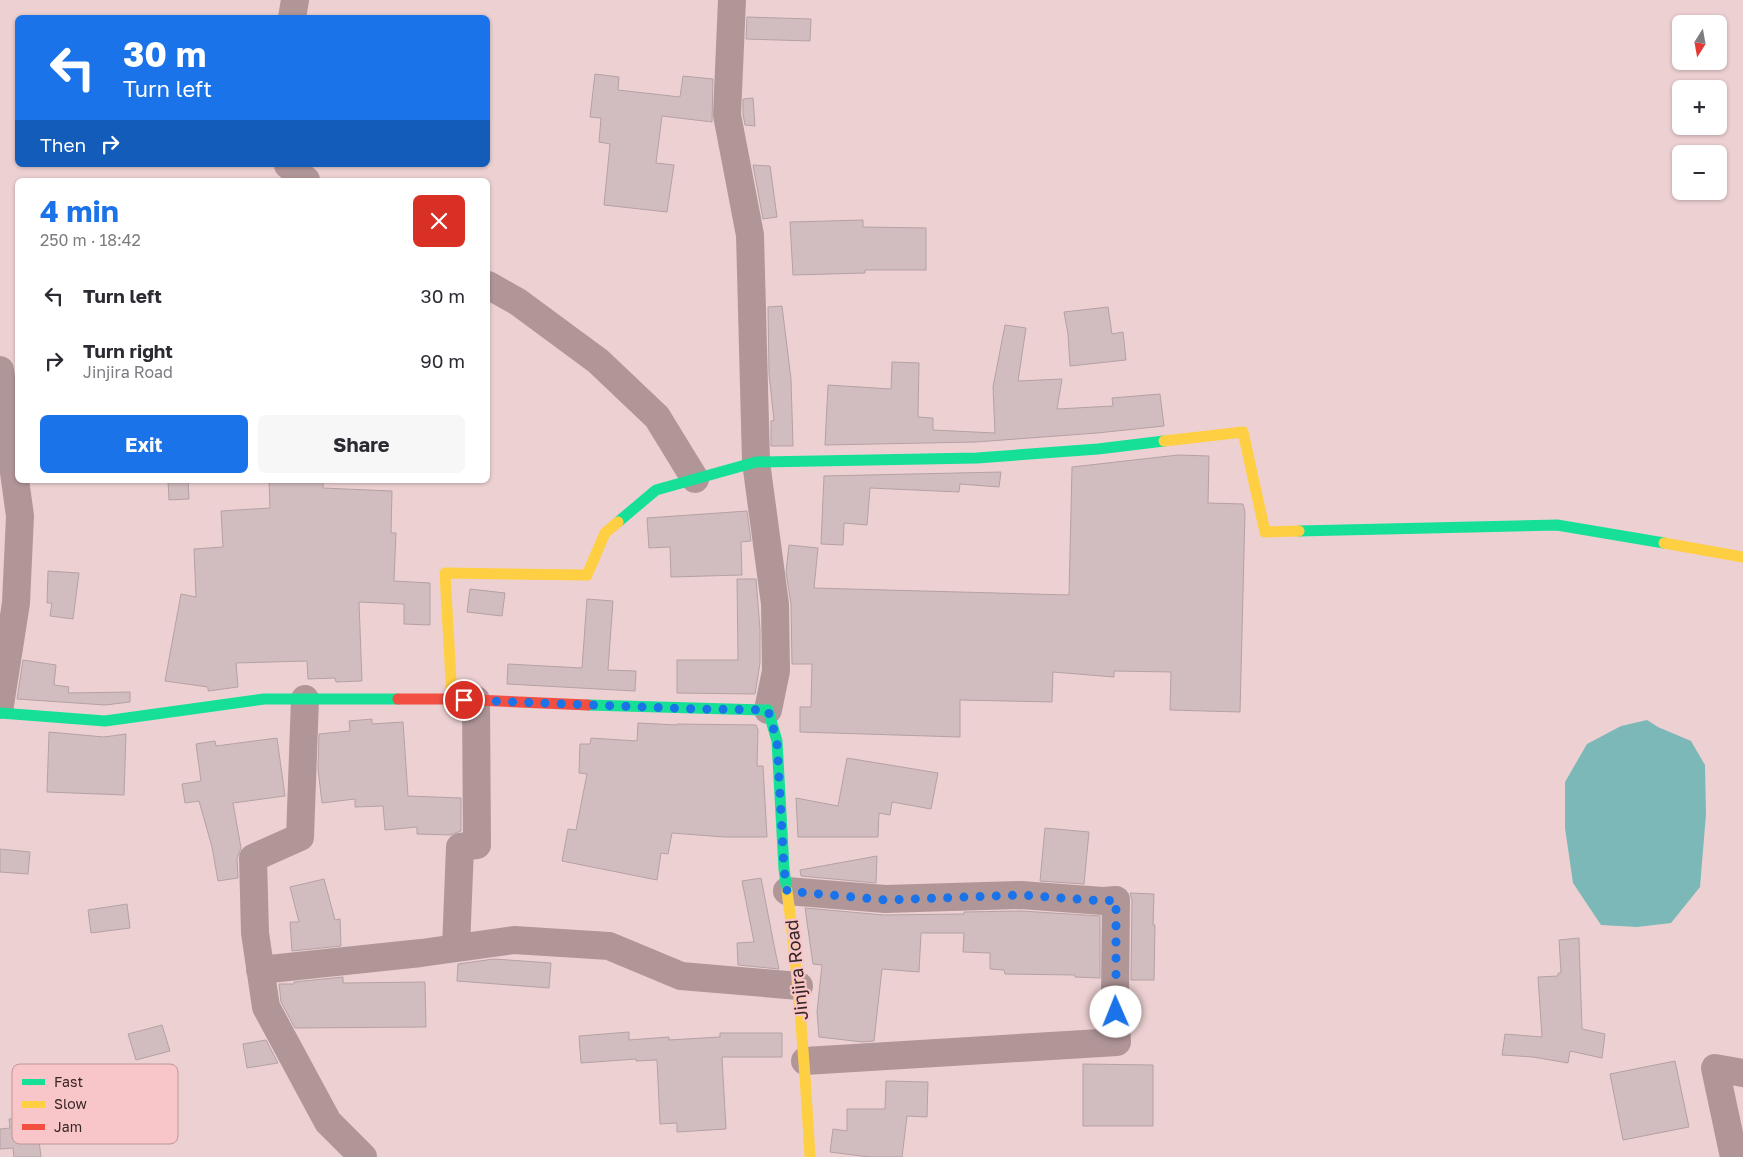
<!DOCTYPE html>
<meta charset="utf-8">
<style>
body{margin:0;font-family:"Golos Text",sans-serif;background:#f7f7f7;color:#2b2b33;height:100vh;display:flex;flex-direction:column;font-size:19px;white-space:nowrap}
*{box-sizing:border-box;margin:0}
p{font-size:16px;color:#7c7c81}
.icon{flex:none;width:28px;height:28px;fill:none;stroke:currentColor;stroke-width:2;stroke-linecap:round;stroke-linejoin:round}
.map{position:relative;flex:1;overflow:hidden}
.panel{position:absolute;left:15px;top:178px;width:475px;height:305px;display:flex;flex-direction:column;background:#fff;border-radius:8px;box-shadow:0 1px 4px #0004}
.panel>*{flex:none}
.banner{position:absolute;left:15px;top:15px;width:475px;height:152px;border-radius:8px;box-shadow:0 1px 4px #0004;background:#1a73e8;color:#fff;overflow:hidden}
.needle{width:32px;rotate:191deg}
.controls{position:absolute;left:1672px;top:15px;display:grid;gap:10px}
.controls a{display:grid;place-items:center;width:55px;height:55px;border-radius:8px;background:#fff;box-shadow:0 1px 4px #0004;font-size:25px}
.pin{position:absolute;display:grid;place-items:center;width:42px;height:42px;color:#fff;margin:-21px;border:2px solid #fff;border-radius:50%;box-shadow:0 1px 5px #0007}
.me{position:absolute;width:55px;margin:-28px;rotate:359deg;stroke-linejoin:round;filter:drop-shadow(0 0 4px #0008)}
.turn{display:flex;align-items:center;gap:18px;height:105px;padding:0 25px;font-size:22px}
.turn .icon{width:65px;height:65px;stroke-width:2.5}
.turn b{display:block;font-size:35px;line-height:42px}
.then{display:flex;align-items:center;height:48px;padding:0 25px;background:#0003;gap:10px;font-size:19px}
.round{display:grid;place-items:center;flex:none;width:52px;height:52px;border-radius:8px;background:#f7f7f7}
.headline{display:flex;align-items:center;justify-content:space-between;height:85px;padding:0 25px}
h1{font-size:30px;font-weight:700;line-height:38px;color:#1a73e8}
.cta{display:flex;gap:10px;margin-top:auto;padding:10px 25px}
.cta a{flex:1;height:58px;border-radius:8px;background:#1a73e8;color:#fff;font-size:20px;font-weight:700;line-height:58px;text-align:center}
.cta a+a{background:#f7f7f7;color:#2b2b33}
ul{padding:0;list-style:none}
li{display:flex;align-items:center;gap:15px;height:65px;padding:0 25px}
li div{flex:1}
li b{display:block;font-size:19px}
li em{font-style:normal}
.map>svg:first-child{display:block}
.water{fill:#7cb8b8}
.building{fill:#d1bcbf;stroke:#b5a1a4}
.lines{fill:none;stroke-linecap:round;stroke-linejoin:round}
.street{stroke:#b19698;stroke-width:28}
.fast{stroke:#16e098;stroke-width:11}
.slow{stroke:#ffcf43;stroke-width:11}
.jam{stroke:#f24e42;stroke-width:11}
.route{stroke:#1a73e8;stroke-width:9;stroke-dasharray:0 16.2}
.labels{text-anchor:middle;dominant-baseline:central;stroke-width:4.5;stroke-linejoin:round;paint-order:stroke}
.street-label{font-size:18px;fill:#382627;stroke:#f8c6c8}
.key{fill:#f8c6c8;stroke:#be9698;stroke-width:1}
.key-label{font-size:14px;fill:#382627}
</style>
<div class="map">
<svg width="1743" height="1157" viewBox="0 0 1743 1157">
<rect width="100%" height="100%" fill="#edd1d2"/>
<path class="water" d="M 1647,720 L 1658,727 L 1691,741 L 1705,765 L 1706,814 L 1700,887 L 1671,923 L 1637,927 L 1601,925 L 1573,883 L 1565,828 L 1565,782 L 1587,744 L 1621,726 Z"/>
<path class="building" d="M 747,17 L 811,19 L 810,41 L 746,39 Z
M 595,74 L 619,77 L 618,90 L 680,97 L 683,76 L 713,79 L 712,122 L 662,116 L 656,163 L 674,165 L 667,212 L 604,205 L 610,144 L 599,142 L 601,118 L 590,117 Z
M 753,98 L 755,126 L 745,125 L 743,114 L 743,99 Z
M 753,165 L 770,166 L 777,217 L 763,219 Z
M 863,220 L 863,227 L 926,228 L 926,270 L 865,270 L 865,273 L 793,275 L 790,222 Z
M 782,306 L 791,379 L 793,446 L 771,446 L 771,421 L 774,420 L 769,374 L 768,307 Z
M 1108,307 L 1112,334 L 1123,332 L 1126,360 L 1070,366 L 1068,334 L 1064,312 Z
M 1005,325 L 1026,328 L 1018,381 L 1062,379 L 1057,409 L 1113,406 L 1112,398 L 1160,394 L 1164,426 L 1097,433 L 976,442 L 825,445 L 828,385 L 891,389 L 892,362 L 919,363 L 918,417 L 933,418 L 933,430 L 995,433 L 993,387 Z
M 1178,455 L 1209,456 L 1208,503 L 1243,504 L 1245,512 L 1240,712 L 1170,710 L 1171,672 L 1114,671 L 1114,677 L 1053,672 L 1052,702 L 960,700 L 960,737 L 800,732 L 800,707 L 811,707 L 812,664 L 792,664 L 791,604 L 786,572 L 789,545 L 818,548 L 814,588 L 1069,595 L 1072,467 Z
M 1001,472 L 999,487 L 960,484 L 959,492 L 870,488 L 867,525 L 844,523 L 843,545 L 821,544 L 824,476 Z
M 168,480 L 188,480 L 189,499 L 169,500 Z
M 269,480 L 323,480 L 323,488 L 392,491 L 391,533 L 396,533 L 394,581 L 430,583 L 430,625 L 404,624 L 404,604 L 359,602 L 362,681 L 336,682 L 335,678 L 308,679 L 307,661 L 236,663 L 238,687 L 208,691 L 208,687 L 165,681 L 181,594 L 196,597 L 194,549 L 223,547 L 221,511 L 270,508 Z
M 747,511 L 751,541 L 741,542 L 742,575 L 671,577 L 670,547 L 649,548 L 647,518 Z
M 48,571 L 79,573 L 73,619 L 50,616 L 52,603 L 47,603 Z
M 737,579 L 756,579 L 760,629 L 760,663 L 755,694 L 677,693 L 677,660 L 738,660 Z
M 470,589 L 505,593 L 502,616 L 467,612 Z
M 587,599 L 613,601 L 608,670 L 636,671 L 635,691 L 507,684 L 508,664 L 582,668 Z
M 23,660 L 56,665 L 54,685 L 69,687 L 68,693 L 130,692 L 130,702 L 105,705 L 17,699 Z
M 372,719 L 372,724 L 403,722 L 408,796 L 461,798 L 461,831 L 450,835 L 417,834 L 417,827 L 385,830 L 383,806 L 355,807 L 355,799 L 322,803 L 318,769 L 319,734 L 350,731 L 349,721 Z
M 638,723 L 677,725 L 677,724 L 756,725 L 758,730 L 757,766 L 763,766 L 767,837 L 724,837 L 672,833 L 668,854 L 661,853 L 657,880 L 562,861 L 568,829 L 576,830 L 587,774 L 579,773 L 580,744 L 590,744 L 591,738 L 637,741 Z
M 49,732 L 104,737 L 126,734 L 124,795 L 47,792 Z
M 277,738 L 285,796 L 233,803 L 241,848 L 237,858 L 238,878 L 218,881 L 212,847 L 199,801 L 185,803 L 182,784 L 201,781 L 196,744 L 215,741 L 216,746 Z
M 847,758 L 938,773 L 931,809 L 892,802 L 890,815 L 879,813 L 878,837 L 798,837 L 796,798 L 838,806 Z
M 1045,828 L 1089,832 L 1084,884 L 1040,881 Z
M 0,849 L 30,852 L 28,874 L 0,872 Z
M 877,856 L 876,883 L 801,876 L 800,870 Z
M 761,878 L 775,950 L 779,969 L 738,965 L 737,943 L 754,942 L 742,881 Z
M 324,879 L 335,920 L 340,919 L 341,946 L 292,951 L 290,922 L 299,922 L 290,887 Z
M 1130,893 L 1154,894 L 1153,925 L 1155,925 L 1154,980 L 1131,980 L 1132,900 Z
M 127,904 L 130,928 L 91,933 L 88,910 Z
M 805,908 L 884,915 L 964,914 L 964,912 L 1021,911 L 1100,916 L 1100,978 L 1075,977 L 1075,975 L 1005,974 L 1004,970 L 990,969 L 990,953 L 963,952 L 964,933 L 921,933 L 919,972 L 882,969 L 874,1041 L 863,1042 L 819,1037 L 817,1012 L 822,965 L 813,964 Z
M 1579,938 L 1582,1029 L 1605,1034 L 1602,1058 L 1570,1051 L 1568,1063 L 1533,1057 L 1502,1055 L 1505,1034 L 1542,1037 L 1538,977 L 1558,976 L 1558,973 L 1561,973 L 1559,940 Z
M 494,959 L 551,963 L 549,988 L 457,981 L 458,964 Z
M 343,977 L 343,983 L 425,982 L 426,1027 L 295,1028 L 281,1002 L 279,984 L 294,984 L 294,982 Z
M 162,1025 L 170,1051 L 136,1060 L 128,1034 Z
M 629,1032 L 629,1040 L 669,1037 L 669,1040 L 720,1037 L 720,1033 L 782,1033 L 782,1057 L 722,1057 L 726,1129 L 677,1132 L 677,1123 L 660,1124 L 657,1060 L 636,1061 L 636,1059 L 581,1063 L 579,1036 Z
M 266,1040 L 278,1063 L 247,1068 L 243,1044 Z
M 1675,1061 L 1689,1127 L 1623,1140 L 1610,1074 Z
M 1083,1064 L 1153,1065 L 1153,1126 L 1083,1126 Z
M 886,1081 L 928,1082 L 927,1117 L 907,1116 L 902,1157 L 869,1157 L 830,1152 L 833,1129 L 847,1131 L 847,1109 L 885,1109 Z
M 36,1116 L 41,1157 L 14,1157 L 13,1148 L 0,1149 L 0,1129 L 10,1128 L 9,1119 Z"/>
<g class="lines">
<path class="street" d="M 732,0 L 727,115 L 750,235 L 756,462 L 775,604 L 776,671 L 768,710
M 292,18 L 295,0
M 288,165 L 306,180
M 488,285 L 518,302 L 598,361 L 657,417 L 695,479
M 0,370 L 20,516 L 16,603 L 0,705
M 305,699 L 300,837 L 253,858 L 255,933 L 266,1007 L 328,1122 L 363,1157
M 787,891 L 885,899 L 1021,895 L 1103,901 L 1116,900 L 1115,997 L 1117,1042 L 805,1061
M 456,948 L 460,847 L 477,845 L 476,700
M 260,970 L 421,953 L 514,940 L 609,946 L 681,976 L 799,986
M 1734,1157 L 1715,1068 L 1743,1073"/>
<path class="fast" d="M 618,522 L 656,490 L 756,462 L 977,458 L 1098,449 L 1164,441
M 1299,531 L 1557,525 L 1664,543
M 588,705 L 768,710 L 777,741 L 784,869 L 787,891
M 0,713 L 105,721 L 264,699 L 398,699"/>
<path class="slow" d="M 1164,441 L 1243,432 L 1265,532 L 1299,531
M 1664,543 L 1743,557
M 452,699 L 445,573 L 587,575 L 605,533 L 618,522
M 787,891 C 799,979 805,1068 810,1157"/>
<path class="jam" d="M 398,699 L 452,699 L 588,705"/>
</g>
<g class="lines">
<path class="route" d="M 464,700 L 697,709 L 768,710 L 777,741 L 784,869 L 787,891 L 885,900 L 1021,895 L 1103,901 L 1116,900 L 1116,1012"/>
</g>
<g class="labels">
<g class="street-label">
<text transform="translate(796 970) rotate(-96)">Jinjira Road</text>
</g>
</g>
<rect x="12" y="1064" width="166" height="80" rx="8" class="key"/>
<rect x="22" y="1079" width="23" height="6" fill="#16e098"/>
<rect x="22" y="1101" width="23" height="7" fill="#ffcf43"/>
<rect x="22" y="1124" width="23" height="6" fill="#f24e42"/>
<g class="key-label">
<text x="54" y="1087">Fast</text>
<text x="54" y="1109">Slow</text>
<text x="54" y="1132">Jam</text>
</g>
</svg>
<div class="controls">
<a><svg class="needle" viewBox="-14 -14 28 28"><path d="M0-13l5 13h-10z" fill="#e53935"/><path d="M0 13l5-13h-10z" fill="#7c7c81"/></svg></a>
<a>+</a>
<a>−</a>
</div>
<div class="pin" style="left:464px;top:700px;background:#d93025"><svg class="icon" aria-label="arrive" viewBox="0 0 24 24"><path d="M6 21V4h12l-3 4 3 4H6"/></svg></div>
<svg class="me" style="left:1116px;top:1012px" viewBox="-20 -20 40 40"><circle r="19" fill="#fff"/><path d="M0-13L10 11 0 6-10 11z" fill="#1a73e8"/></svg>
<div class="banner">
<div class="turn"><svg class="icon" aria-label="left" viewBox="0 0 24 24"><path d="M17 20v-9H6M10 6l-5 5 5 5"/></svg><div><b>30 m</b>Turn left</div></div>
<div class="then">Then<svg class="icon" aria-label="right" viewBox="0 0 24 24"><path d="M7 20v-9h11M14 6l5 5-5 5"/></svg></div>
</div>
<section class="panel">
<div class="headline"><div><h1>4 min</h1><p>250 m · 18:42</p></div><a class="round" style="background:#d93025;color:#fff"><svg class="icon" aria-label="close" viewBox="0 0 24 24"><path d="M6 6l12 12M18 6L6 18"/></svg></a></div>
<ul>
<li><svg class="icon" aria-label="left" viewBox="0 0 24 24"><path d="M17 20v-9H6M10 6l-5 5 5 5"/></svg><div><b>Turn left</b></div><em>30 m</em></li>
<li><svg class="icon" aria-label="right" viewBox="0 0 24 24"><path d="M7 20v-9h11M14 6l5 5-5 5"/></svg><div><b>Turn right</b><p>Jinjira Road</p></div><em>90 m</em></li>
</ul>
<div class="cta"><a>Exit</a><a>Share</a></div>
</section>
</div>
